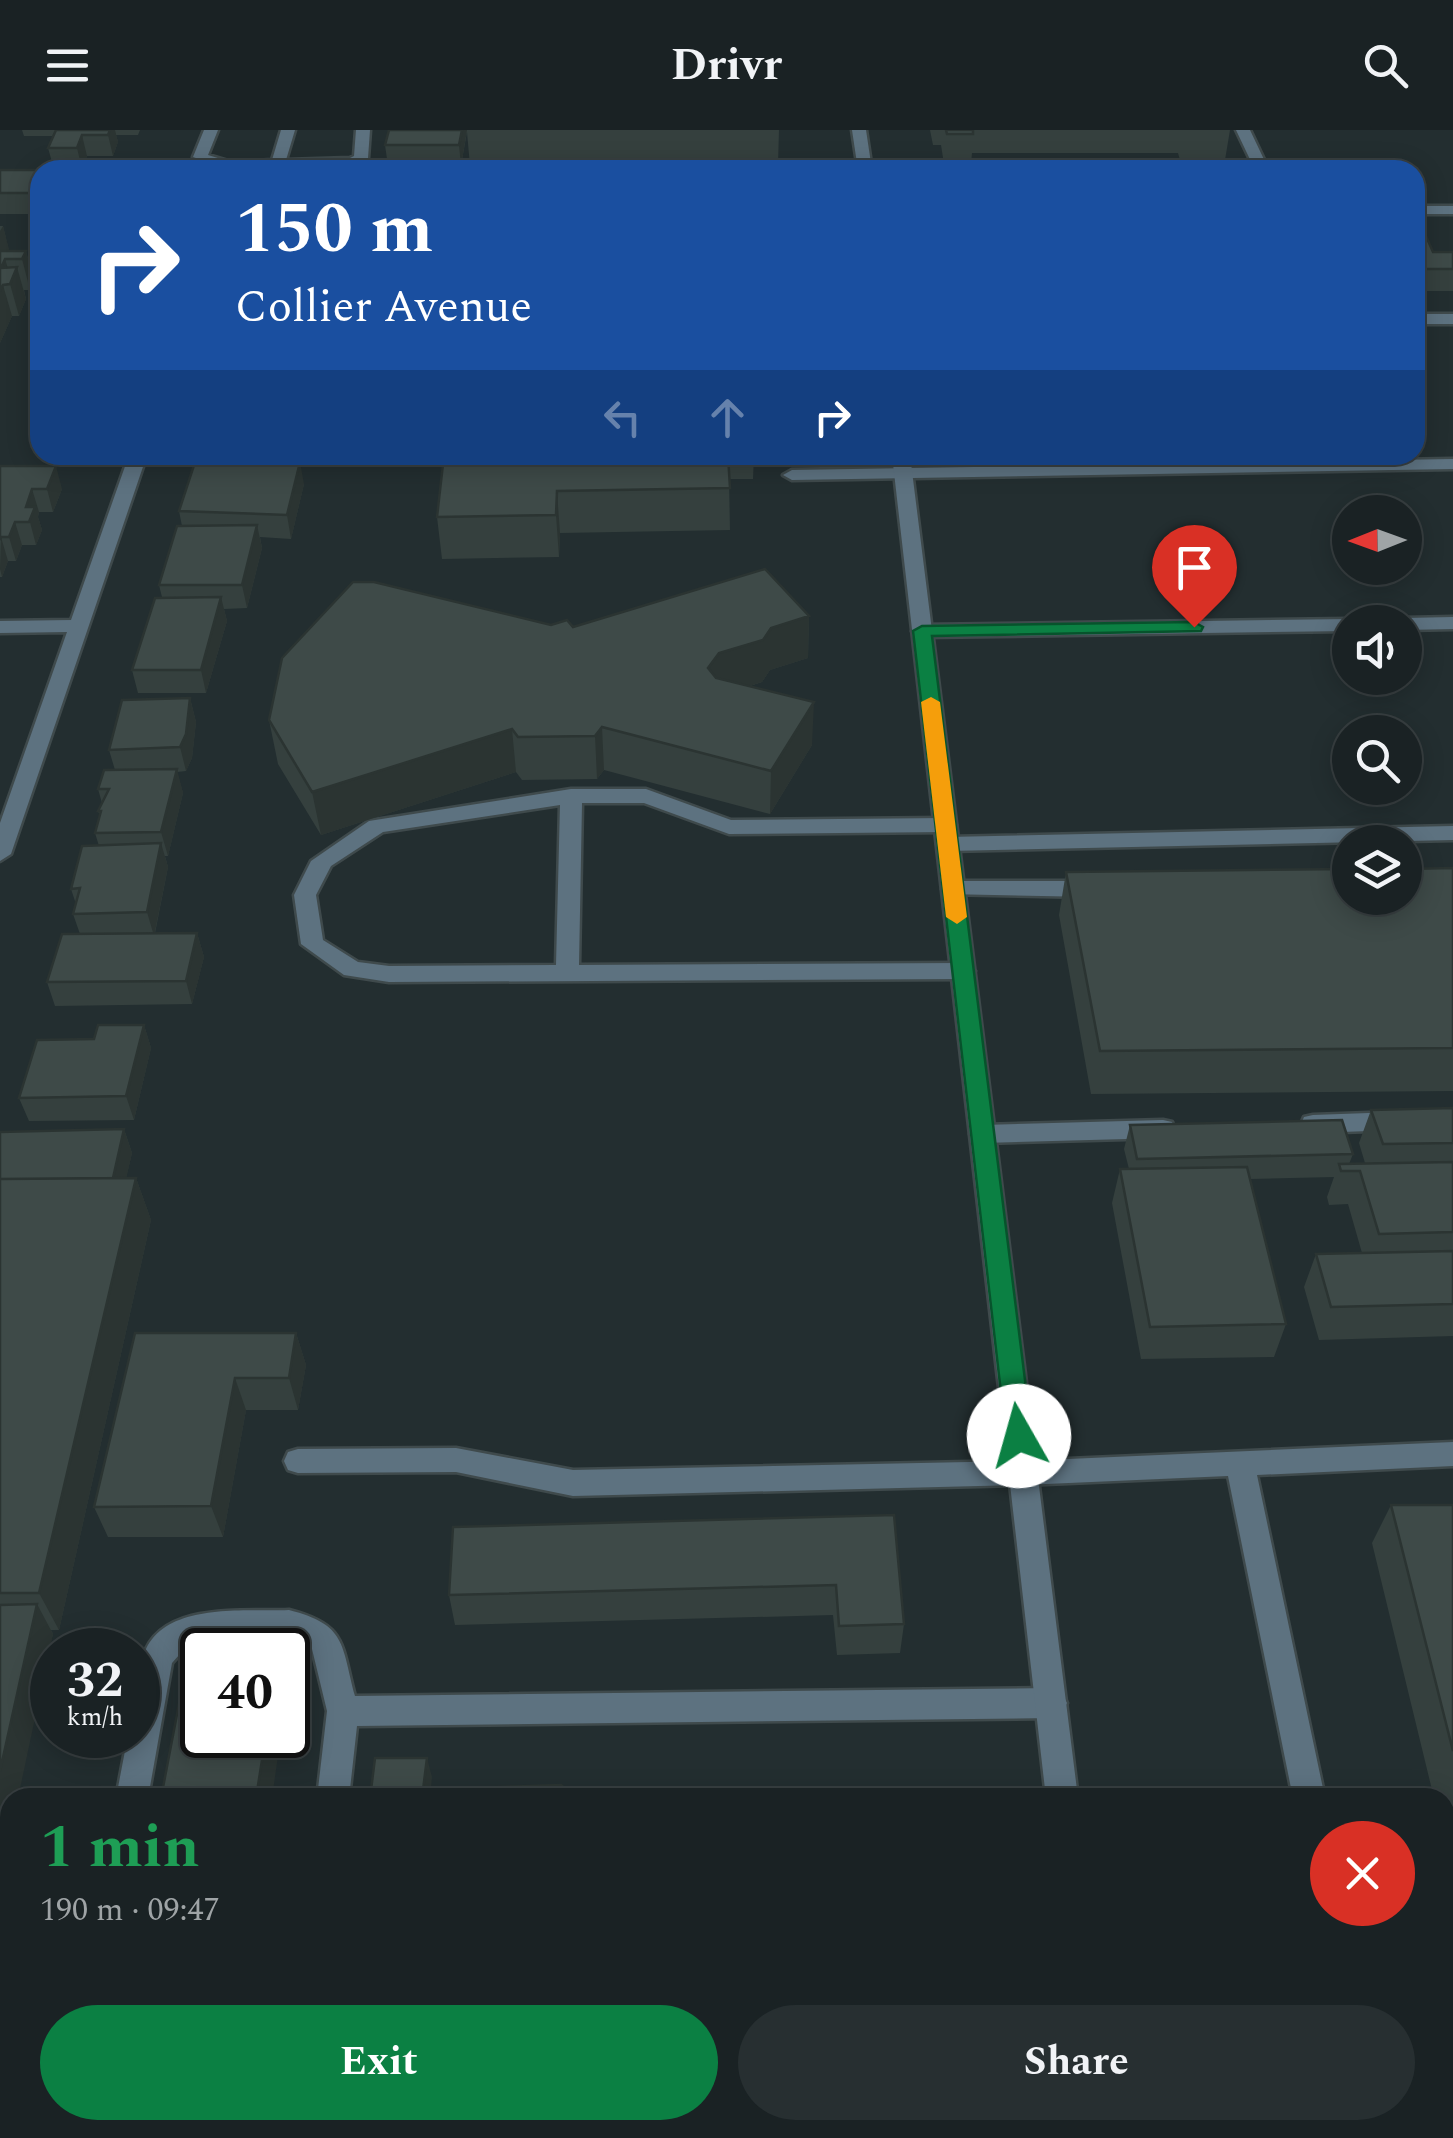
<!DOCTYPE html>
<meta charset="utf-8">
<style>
body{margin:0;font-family:Spectral,serif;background:#272f31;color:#f1f3f6;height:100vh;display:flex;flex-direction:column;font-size:38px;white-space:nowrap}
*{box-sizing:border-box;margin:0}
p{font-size:32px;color:#9fa4a6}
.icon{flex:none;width:55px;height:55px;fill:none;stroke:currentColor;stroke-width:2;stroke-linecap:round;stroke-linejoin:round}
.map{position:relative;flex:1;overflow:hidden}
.panel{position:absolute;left:0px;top:1658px;width:1455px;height:352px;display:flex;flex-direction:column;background:#1a2224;border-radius:30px 30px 0 0;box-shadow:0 5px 25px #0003,0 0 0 2px #383f41}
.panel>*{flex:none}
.top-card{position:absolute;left:30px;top:30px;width:1395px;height:305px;border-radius:30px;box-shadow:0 5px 25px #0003,0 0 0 2px #383f41;background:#1a4fa0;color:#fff;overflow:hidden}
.needle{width:65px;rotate:269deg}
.tools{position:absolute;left:1332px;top:365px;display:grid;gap:20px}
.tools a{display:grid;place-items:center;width:90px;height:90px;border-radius:50%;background:#1a2224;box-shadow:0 5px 25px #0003,0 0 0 2px #383f41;font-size:50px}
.speed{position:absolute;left:30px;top:1498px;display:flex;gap:20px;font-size:50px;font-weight:700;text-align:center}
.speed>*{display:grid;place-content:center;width:130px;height:130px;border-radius:50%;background:#1a2224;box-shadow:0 5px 25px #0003,0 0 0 2px #383f41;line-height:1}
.speed small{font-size:25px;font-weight:400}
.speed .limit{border:5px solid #111;border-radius:15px;background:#fff;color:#111}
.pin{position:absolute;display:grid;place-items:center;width:85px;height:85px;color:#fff;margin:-102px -42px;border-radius:50% 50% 50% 0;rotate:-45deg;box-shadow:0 0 10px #0007}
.pin .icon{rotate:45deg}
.me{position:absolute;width:110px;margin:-55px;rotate:353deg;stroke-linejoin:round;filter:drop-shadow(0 0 8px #0008)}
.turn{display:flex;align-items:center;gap:35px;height:210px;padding:0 40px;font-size:45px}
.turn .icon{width:130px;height:130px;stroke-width:2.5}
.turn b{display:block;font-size:70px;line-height:85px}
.lanes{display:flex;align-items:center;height:95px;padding:0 40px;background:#0003;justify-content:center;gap:50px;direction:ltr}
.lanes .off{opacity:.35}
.round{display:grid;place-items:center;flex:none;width:105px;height:105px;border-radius:52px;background:#272f31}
.overview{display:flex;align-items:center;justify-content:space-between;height:170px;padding:0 40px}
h1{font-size:60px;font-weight:700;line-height:75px;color:#1e9e55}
.primary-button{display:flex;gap:20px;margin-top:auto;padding:20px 40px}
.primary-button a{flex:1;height:115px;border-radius:60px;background:#0b8043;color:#fff;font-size:40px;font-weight:700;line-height:115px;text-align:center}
.primary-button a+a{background:#272f31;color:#f1f3f6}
header{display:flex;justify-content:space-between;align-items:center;height:130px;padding:0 40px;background:#1a2224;font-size:45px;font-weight:700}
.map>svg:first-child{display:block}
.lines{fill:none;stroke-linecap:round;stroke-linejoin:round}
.service-casing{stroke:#3f4a4c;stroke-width:5}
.minor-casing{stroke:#3f4a4c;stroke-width:5}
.tertiary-casing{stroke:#3f4a4c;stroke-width:5}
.service{fill:#5d7280;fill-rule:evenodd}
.minor{fill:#5d7280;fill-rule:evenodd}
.tertiary{fill:#5d7280;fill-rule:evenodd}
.wall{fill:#35403e}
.shaded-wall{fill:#2b3432}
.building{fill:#3e4a48;stroke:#2b3432;stroke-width:2.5}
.route{fill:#0b8043;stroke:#07532c;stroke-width:2.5}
.slow{fill:#f59e0b}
</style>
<header><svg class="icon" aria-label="menu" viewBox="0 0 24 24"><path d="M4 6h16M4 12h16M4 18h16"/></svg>Drivr<svg class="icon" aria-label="search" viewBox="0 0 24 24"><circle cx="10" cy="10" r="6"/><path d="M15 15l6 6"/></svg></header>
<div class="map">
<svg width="1453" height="2008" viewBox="0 0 1453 2008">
<rect width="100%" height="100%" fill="#232e30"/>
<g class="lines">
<g class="service-casing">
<path id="service" d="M 204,0 L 218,0 L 208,25 L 231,32 L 272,30 L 281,0 L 295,0 L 286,30 L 350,28 L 354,26 L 356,0 L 370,0 L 368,28 L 352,36 L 229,40 L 193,27 Z
M 1236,0 L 1250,0 L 1269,40 L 1255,40 Z
M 1415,76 L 1453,76 L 1453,84 L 1415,84 Z
M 1453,329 L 1453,339 L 792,350 L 783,345 L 792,340 Z
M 571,659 L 646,659 L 731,690 L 945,688 L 956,695 L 945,702 L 729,704 L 644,673 L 582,673 L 579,835 L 963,833 L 975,841 L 963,849 L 389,852 L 344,845 L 301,814 L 294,765 L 311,731 L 369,691 ZM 560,675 L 556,835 L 389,836 L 358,832 L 323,810 L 316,765 L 331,736 L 383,702 Z
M 1453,696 L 1453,710 L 948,721 L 937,714 L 948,707 Z
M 953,751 L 1093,751 L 1104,759 L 1093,767 L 945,764 L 942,759 L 945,754 Z
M 1453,980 L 1453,998 L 1313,1003 L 1304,1001 L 1301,994 L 1304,987 L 1313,985 Z
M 1163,990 L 1172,992 L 1175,999 L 1172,1006 L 1163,1008 L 983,1013 L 974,1011 L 970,1004 L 974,997 L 983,995 Z
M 1453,1312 L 1453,1336 L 1257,1345 L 1325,1668 L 1293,1668 L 1228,1346 L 1023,1355 L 573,1366 L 456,1342 L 298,1343 L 288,1340 L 284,1331 L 288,1322 L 298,1319 L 456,1318 L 573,1340 L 1023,1331 Z
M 289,1480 C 347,1495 341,1514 355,1566 L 1051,1558 L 1062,1563 L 1067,1573 L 1062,1583 L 1051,1588 L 357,1596 L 349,1668 L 317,1668 L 327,1581 L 312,1519 L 289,1508 L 204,1511 L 187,1516 L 172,1533 L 148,1668 L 116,1668 L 128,1605 L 138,1605 C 138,1579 135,1552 143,1527 C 160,1471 243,1482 289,1480 Z
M 52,2000 L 88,2000 L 86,2008 L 50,2008 Z
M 275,2000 L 311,2000 L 310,2008 L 274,2008 Z
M 478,2000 L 514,2000 L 513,2008 L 477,2008 Z
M 811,2000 L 847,2000 L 844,2008 L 808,2008 Z
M 1361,2000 L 1397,2000 L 1398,2008 L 1362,2008 Z"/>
</g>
<g class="minor-casing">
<path id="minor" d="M 1415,184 L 1453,184 L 1453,194 L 1415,194 Z
M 129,325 L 147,325 L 11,724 L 0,731 L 0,693 L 67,502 L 0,503 L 0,491 L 71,490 Z
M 1453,487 L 1453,499 L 1405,500 L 1405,492 L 1396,492 L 1405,488 Z
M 1350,489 L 1358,492 L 1350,492 L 1350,501 L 922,507 L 912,501 L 922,495 Z"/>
</g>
<g class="tertiary-casing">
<path id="tertiary" d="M 852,0 L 866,0 L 872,40 L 858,40 Z
M 892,325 L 910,325 L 1078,1668 L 1046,1668 Z
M 1084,2000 L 1120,2000 L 1121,2008 L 1085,2008 Z"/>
</g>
<use href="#service" class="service"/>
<use href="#minor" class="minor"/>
<use href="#tertiary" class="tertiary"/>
</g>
<path class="wall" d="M 22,0 L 140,0 L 138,5 L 116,5 L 118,12 L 113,26 L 87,26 L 82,39 L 54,39 L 48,18 L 54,6 L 24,6 Z
M 389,0 L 779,0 L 778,34 L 470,36 L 467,2 L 461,36 L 388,36 L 385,15 Z
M 930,0 L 1230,0 L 1225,30 L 1180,30 L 1178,23 L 972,23 L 971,34 L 944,34 L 941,15 L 933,15 Z
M 0,40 L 40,40 L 40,84 L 0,84 Z
M 0,96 L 3,96 L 9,121 L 26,121 L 34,152 L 30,160 L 24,160 L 26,169 L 19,186 L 12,186 L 0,213 Z
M 1415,106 L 1433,122 L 1453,122 L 1453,161 L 1415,161 Z
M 205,325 L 272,325 L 270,332 L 304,354 L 291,409 L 260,407 L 262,418 L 247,478 L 224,479 L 227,491 L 206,563 L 138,563 L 132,540 L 162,467 L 159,455 L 182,396 L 179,381 L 206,332 Z
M 444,325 L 754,325 L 753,349 L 729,349 L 730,400 L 560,403 L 559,427 L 442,429 L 437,387 Z
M 0,336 L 62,359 L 53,382 L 39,382 L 38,387 L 42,400 L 36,415 L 22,415 L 16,431 L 8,431 L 2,447 L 0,447 Z
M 809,486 L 808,528 L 770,540 L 762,552 L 750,556 L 812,615 L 770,684 L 604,640 L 597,649 L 522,650 L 516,642 L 321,705 L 278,634 L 269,590 L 551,495 L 573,497 Z
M 190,568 L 196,592 L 192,628 L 186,641 L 177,642 L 183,663 L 168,726 L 165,726 L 168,737 L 155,803 L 197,803 L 204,827 L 192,874 L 55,876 L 47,852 L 80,804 L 73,784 L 76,774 L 71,759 L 99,716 L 95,703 L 100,686 L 98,681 L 102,673 L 98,659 L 115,640 L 109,620 Z
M 1453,738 L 1453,961 L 1091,964 L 1059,785 L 1066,742 Z
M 144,895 L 151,918 L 134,990 L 29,991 L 19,968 L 94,909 Z
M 1453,978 L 1453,1206 L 1319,1210 L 1304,1157 L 1316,1124 L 1362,1123 L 1348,1074 L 1329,1075 L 1327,1067 L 1334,1047 L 1250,1049 L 1286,1194 L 1274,1227 L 1141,1229 L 1112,1073 L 1120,1039 L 1129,1039 L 1124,1019 L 1130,995 L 1353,1024 L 1349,1034 L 1365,1033 L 1359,1013 L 1371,980 Z
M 124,999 L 132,1023 L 126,1048 L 136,1048 L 151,1090 L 59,1500 L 51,1500 L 53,1504 L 10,1668 L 10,1705 L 0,1752 L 0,1003 Z
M 135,1203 L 296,1203 L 306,1235 L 298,1280 L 246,1280 L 223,1407 L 108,1407 L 94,1377 Z
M 1391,1375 L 1453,1375 L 1453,1748 L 1445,1714 L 1445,1668 L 1434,1668 L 1372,1413 Z
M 894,1385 L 904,1494 L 900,1523 L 837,1525 L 833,1485 L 455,1495 L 449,1465 Z
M 651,2000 L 745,2000 L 738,2008 L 659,2008 Z"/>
<path class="shaded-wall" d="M 110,0 L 115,0 L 118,12 L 113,26 L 108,5 Z
M 462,0 L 467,0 L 461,36 L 459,15 Z
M 82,5 L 87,26 L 82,39 L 77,18 Z
M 3,96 L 11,127 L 5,129 L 12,151 L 17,137 L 26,169 L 19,186 L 10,154 L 0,142 L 0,101 Z
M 26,121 L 34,152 L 30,160 L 22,129 Z
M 3,155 L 12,186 L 0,213 L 0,161 Z
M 300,332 L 304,354 L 291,409 L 287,385 Z
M 56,336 L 62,359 L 53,382 L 47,359 Z
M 32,359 L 39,382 L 38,387 L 42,400 L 36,415 L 26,377 Z
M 557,361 L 560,403 L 559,427 L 556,385 Z
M 15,392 L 22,415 L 16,431 L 9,407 Z
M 257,395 L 262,418 L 247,478 L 242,455 Z
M 1,407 L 8,431 L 2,447 L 0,439 Z
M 221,467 L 227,491 L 206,563 L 201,540 Z
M 809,486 L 808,528 L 770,540 L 762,552 L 719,566 L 708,538 L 719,523 L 771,498 Z
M 190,568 L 196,592 L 192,628 L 186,641 L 180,617 Z
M 814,572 L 812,615 L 770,684 L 771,641 Z
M 602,597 L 604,640 L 597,649 L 595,606 Z
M 512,599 L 516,642 L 321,705 L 312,662 Z
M 177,639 L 183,663 L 168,726 L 161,702 Z
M 161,713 L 168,737 L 154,806 L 147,782 Z
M 197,803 L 204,827 L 192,874 L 186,851 Z
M 144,895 L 151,918 L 134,990 L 126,966 Z
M 124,999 L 132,1023 L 119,1080 L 111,1057 Z
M 136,1048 L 151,1090 L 59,1500 L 39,1463 Z
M 296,1203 L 306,1235 L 298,1280 L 289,1248 Z
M 235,1248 L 246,1280 L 223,1407 L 211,1376 Z
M 37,1474 L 53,1504 L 18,1668 L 10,1668 L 10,1705 L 0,1752 L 0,1641 Z
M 266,1605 L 281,1605 L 272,1668 L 256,1668 Z
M 427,1628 L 432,1647 L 430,1668 L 422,1668 Z
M 10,1953 L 10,2000 L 17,2000 L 15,2008 L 0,2008 L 0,1998 Z
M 204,2000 L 222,2000 L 220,2008 L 203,2008 Z
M 387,2000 L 395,2000 L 394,2008 L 386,2008 Z
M 726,2000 L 745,2000 L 738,2008 L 719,2008 Z"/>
<path class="building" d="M 56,0 L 110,0 L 108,5 L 82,5 L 77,18 L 48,18 Z
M 389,0 L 462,0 L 459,15 L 385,15 Z
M 946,0 L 973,0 L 973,4 L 947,4 Z
M 0,40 L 40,40 L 40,63 L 0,63 Z
M 1415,106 L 1426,106 L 1433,122 L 1453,122 L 1453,139 L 1415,139 Z
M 0,121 L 26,121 L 22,129 L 5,129 L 1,138 L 17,137 L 10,154 L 3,155 L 0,161 Z
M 444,325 L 728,325 L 730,358 L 557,361 L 556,385 L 437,387 Z
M 195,332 L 300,332 L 287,385 L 179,381 Z
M 0,336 L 56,336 L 47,359 L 32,359 L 26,377 L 35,377 L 29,392 L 15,392 L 9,407 L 1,407 L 0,410 Z
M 257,395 L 242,455 L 159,455 L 177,396 Z
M 765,439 L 809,486 L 771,498 L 763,510 L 719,523 L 708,538 L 716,548 L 814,572 L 771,641 L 602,597 L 595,606 L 518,607 L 512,599 L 312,662 L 269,590 L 282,528 L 353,452 L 374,452 L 551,495 L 567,490 L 573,497 Z
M 221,467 L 201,540 L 132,540 L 155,468 Z
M 190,568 L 186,604 L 180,617 L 109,620 L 122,570 Z
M 177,639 L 161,702 L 95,703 L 101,681 L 98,681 L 109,659 L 98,659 L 104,640 Z
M 161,713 L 147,782 L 73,784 L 80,758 L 71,759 L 82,716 Z
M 1453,738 L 1453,918 L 1100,921 L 1066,742 L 1350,739 L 1350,768 L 1405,768 L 1405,739 Z
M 197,803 L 186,851 L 47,852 L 62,804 Z
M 98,895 L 144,895 L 126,966 L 19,968 L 37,910 L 94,909 Z
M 1453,978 L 1453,1013 L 1383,1014 L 1371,980 Z
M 1342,990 L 1353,1024 L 1137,1029 L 1130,995 Z
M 124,999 L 113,1048 L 0,1049 L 0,1002 Z
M 1453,1032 L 1453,1102 L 1379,1104 L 1360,1041 L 1341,1041 L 1339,1034 Z
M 1247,1037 L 1286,1194 L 1150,1197 L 1120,1039 Z
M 136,1048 L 39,1463 L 0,1463 L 0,1049 Z
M 1453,1121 L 1453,1174 L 1331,1177 L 1316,1124 Z
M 135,1203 L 296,1203 L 289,1248 L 235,1248 L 211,1376 L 94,1377 Z
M 1391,1375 L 1453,1375 L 1453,1621 Z
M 894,1385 L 904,1494 L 839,1496 L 836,1455 L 449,1465 L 453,1397 Z
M 37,1474 L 0,1641 L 0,1475 Z
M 182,1558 L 202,1558 L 202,1605 L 266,1605 L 256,1668 L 161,1668 Z
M 375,1628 L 427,1628 L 422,1668 L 370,1668 Z
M 561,1655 L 574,1668 L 439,1668 L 440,1659 Z
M 0,1783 L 10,1783 L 10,1953 L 0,1998 Z
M 98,2000 L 204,2000 L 203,2008 L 97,2008 Z
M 330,2000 L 387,2000 L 386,2008 L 329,2008 Z
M 668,2000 L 726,2000 L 719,2008 L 675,2008 Z"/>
<path class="route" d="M 1194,492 L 1203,497 L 1201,501 L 932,506 L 1032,1306 L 1028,1313 L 1019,1316 L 1010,1313 L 1006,1306 L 913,501 L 922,496 Z"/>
<path class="slow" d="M 931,567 L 940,572 L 967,787 L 957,794 L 946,787 L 921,572 Z"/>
</svg>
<div class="tools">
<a><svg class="needle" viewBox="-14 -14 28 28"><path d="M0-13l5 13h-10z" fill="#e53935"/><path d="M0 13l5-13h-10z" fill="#9fa4a6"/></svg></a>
<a><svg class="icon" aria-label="sound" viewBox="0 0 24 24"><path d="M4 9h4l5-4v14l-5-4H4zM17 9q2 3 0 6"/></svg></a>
<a><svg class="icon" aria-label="search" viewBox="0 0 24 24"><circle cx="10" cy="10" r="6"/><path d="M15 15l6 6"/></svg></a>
<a><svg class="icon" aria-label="layers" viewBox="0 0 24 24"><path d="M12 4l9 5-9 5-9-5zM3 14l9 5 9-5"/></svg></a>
</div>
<div class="speed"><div>32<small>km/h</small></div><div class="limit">40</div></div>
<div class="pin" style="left:1194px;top:497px;background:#d93025"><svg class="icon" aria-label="arrive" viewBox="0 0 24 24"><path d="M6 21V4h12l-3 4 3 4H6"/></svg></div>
<svg class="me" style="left:1019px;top:1306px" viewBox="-20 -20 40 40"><circle r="19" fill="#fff"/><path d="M0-13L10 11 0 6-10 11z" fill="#0b8043"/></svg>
<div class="top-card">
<div class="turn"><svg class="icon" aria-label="right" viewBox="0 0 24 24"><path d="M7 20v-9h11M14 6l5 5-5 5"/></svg><div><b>150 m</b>Collier Avenue</div></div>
<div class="lanes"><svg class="icon off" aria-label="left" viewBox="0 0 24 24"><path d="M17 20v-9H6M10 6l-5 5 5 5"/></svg><svg class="icon off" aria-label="ahead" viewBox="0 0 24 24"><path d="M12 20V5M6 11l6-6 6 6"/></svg><svg class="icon" aria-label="right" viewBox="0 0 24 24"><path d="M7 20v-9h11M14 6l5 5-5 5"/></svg></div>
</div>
<section class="panel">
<div class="overview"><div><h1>1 min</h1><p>190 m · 09:47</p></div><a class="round" style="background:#d93025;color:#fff"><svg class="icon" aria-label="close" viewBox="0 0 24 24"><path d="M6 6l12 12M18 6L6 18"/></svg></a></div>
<div class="primary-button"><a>Exit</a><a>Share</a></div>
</section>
</div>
